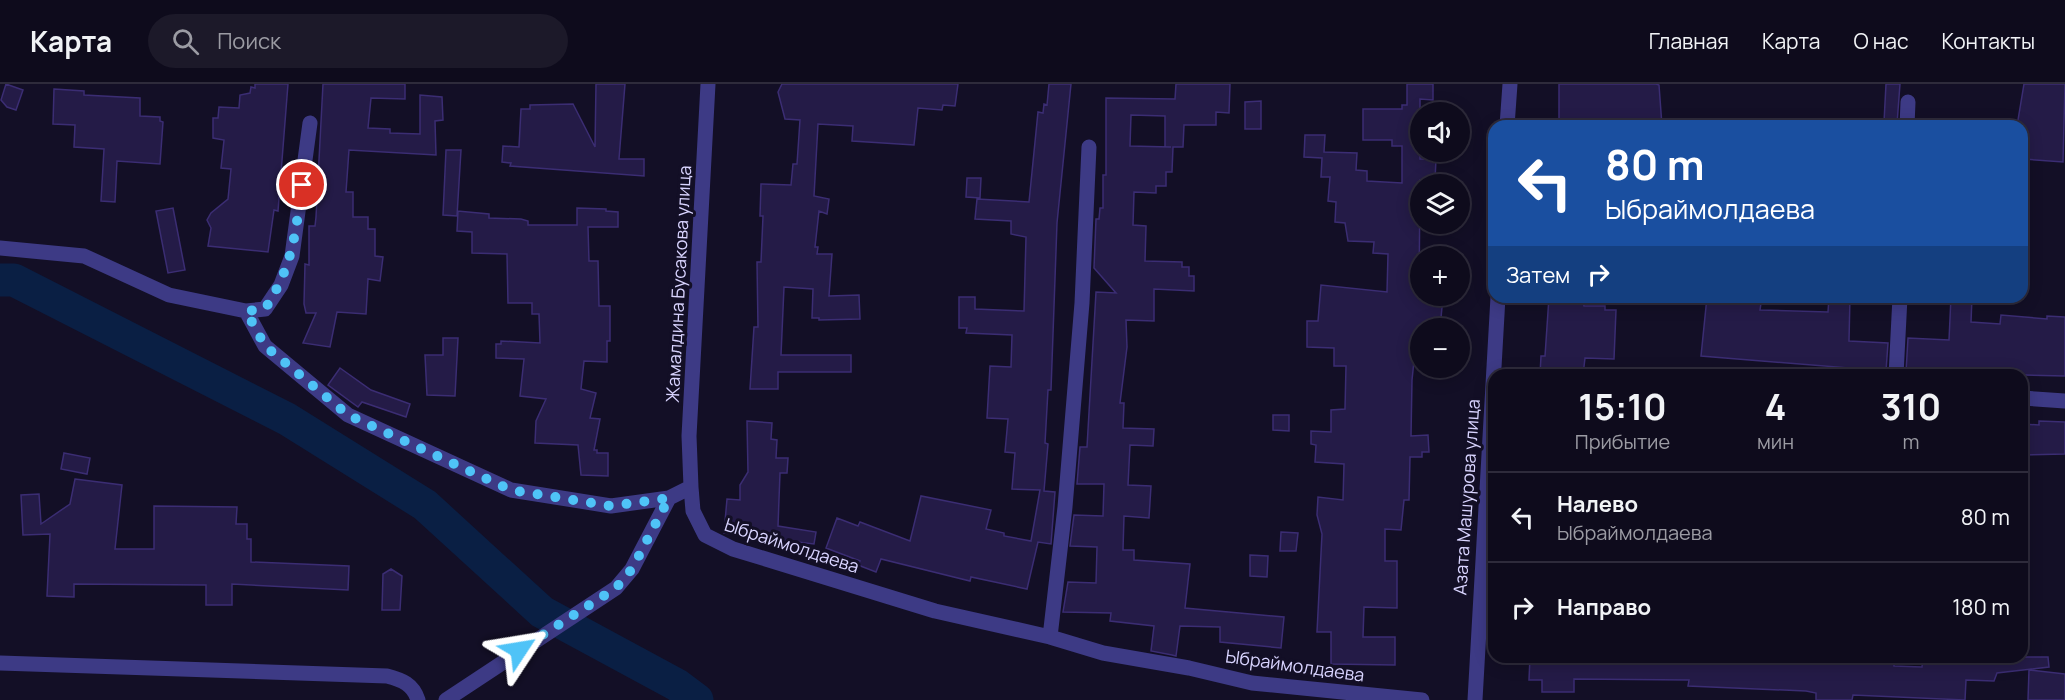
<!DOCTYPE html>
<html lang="ru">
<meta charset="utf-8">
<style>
body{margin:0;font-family:Manrope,sans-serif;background:#1c1929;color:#f1f3f6;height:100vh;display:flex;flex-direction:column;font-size:22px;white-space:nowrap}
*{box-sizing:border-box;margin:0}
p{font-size:20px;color:#9b9ba3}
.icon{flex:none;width:33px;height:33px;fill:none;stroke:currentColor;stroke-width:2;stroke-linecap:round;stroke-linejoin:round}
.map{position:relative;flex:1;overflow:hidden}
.details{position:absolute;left:1488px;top:285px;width:540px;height:294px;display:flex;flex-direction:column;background:#0e0b1c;border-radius:18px;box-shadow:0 3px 15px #0003,0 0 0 2px #2e2b3b}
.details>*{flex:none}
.hud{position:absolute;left:1488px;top:36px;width:540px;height:183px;border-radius:18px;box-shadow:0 3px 15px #0003,0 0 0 2px #2e2b3b;background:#1a4fa0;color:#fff;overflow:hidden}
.buttons{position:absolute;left:1410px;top:18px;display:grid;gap:12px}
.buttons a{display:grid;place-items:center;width:60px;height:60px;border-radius:50%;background:#0e0b1c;box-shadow:0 3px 15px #0003,0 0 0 2px #2e2b3b;font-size:30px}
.pin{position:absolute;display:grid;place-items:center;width:51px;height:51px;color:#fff;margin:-26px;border:3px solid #fff;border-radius:50%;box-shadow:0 2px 6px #0007}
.me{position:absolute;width:66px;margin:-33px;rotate:57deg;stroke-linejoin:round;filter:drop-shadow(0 0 4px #0008)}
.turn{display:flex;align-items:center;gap:21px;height:126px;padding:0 18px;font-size:27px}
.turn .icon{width:78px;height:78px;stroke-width:2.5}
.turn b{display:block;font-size:42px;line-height:51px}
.then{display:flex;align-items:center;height:57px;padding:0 18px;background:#0003;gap:12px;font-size:22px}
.eta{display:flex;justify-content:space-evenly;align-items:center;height:102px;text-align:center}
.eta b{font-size:36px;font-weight:700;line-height:42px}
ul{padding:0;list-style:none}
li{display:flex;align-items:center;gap:18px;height:90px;padding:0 18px;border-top:2px solid #2e2b3b}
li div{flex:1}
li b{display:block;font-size:22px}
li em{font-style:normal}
header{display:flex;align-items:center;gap:36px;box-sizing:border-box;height:84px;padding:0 30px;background:#0e0b1c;border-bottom:2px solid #2e2b3b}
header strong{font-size:28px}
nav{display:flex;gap:33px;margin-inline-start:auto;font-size:21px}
.search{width:420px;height:54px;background:#1c1929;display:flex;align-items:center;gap:15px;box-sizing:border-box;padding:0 21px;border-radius:33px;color:#9b9ba3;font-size:22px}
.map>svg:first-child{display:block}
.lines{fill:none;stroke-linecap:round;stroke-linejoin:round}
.river{stroke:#0a1f44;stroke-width:33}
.building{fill:#241b47;stroke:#3b2d73;stroke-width:1.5;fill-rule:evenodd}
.minor{stroke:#3d3a85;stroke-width:15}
.route{stroke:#4fc3f7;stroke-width:10;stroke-dasharray:0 18}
.labels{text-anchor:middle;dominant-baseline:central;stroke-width:6;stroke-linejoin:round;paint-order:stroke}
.street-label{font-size:18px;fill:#d9d4ff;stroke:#130f26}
</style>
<header>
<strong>Карта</strong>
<div class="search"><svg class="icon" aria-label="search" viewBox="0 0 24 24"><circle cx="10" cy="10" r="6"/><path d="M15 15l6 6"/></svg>Поиск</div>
<nav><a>Главная</a><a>Карта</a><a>О нас</a><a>Контакты</a></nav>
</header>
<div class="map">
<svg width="2065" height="616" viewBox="0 0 2065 616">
<rect width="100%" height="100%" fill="#130f26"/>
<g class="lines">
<path class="river" d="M 0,196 L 14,196 L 287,335 L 425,421 L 542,528 L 677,601 L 697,616"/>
</g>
<path class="building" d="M 6,0 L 23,6 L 16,26 L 7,23 L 1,16 Z
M 255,0 L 288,0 L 278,127 L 274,126 L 268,168 L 208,162 L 211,144 L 207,136 L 211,129 L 228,115 L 231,85 L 221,84 L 224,56 L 213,54 L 213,34 L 218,34 L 219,23 L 239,24 L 240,11 L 250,9 L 251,3 L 255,4 Z
M 323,0 L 405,0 L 405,15 L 371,14 L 368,44 L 390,45 L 390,49 L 420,50 L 420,11 L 442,13 L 443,36 L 435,37 L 436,71 L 349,66 L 346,108 L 353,108 L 353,133 L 368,133 L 368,145 L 375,145 L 375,172 L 383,173 L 380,197 L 368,195 L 366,230 L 337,228 L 330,263 L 303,259 L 316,229 L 306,229 L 304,220 L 305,180 L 309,181 L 309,142 L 315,142 L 316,133 Z
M 596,0 L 625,0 L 619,75 L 644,75 L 644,92 L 510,82 L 511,79 L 502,78 L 503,62 L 519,63 L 521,25 L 530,25 L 530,21 L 573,20 L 595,63 Z
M 782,0 L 958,0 L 955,22 L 943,21 L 942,26 L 918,24 L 914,61 L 852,57 L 853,42 L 818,40 L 814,112 L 829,115 L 827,130 L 819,127 L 815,163 L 818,163 L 817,170 L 832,170 L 829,212 L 859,211 L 860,235 L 819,236 L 819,234 L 812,234 L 813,205 L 784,203 L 781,271 L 851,271 L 851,288 L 778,288 L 778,305 L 750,305 L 754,243 L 758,243 L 757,178 L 761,178 L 763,132 L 760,132 L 761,100 L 791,101 L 793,80 L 797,80 L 800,36 L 785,35 L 778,8 Z
M 1049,0 L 1071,0 L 1057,139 L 1051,306 L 1048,306 L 1045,359 L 1048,360 L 1044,407 L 1055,408 L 1051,460 L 1038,458 L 1027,505 L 971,493 L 970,497 L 881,475 L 876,488 L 858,481 L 860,477 L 826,464 L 837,434 L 858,442 L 860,438 L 910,457 L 921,412 L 991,426 L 986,445 L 1004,449 L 1004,452 L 1031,457 L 1040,406 L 1012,405 L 1015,369 L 1005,368 L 1008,335 L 987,334 L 990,282 L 1011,283 L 1012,251 L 966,249 L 967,244 L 959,244 L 959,213 L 975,213 L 975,225 L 1024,227 L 1026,153 L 1011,150 L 1011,137 L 975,135 L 977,115 L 1029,118 L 1038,28 L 1043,29 L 1044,20 L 1047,21 Z
M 1176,0 L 1230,0 L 1229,29 L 1216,28 L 1216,41 L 1184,41 L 1183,63 L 1173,63 L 1172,88 L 1166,88 L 1166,102 L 1156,102 L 1156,109 L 1134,108 L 1133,141 L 1146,142 L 1145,177 L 1182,178 L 1182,183 L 1189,183 L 1189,192 L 1194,192 L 1194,207 L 1154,205 L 1154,237 L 1126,236 L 1127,263 L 1120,319 L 1124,319 L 1123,344 L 1154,345 L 1153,362 L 1130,361 L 1128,401 L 1151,402 L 1149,434 L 1124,432 L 1123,466 L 1134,466 L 1134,476 L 1190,480 L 1185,524 L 1284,533 L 1281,564 L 1220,558 L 1220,543 L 1180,542 L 1176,572 L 1172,571 L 1151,567 L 1154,542 L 1110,537 L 1111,529 L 1063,528 L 1068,498 L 1096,499 L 1097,463 L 1070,462 L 1074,431 L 1103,432 L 1104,400 L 1077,400 L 1080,363 L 1087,363 L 1096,208 L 1116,209 L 1094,184 L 1096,135 L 1099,135 L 1100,124 L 1103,124 L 1103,91 L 1106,91 L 1106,14 L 1175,15 ZM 1131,31 L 1165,32 L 1165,63 L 1171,63 L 1130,62 Z
M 1407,0 L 1433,0 L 1433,16 L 1420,15 L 1420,75 L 1436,75 L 1435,96 L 1420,96 L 1419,211 L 1443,213 L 1440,244 L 1420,244 L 1420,277 L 1414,277 L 1412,296 L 1411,352 L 1428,351 L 1429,368 L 1422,368 L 1422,373 L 1410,373 L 1409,416 L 1404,416 L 1401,446 L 1385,445 L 1385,477 L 1397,477 L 1397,524 L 1364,523 L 1363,553 L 1395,553 L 1395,581 L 1331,580 L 1331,548 L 1317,548 L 1322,450 L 1317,431 L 1318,413 L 1343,416 L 1344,380 L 1315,378 L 1316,361 L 1311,360 L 1311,347 L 1331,348 L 1331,326 L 1345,325 L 1346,282 L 1334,282 L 1334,264 L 1307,263 L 1307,237 L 1318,237 L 1321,201 L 1387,208 L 1388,170 L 1373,169 L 1374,158 L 1348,157 L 1345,139 L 1335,138 L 1336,118 L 1328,117 L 1330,93 L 1321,93 L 1322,74 L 1304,73 L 1305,51 L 1325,51 L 1324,68 L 1357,69 L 1356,86 L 1367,87 L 1367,97 L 1402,99 L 1402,62 L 1392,62 L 1392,56 L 1363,56 L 1363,25 L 1402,25 L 1402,21 L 1407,21 Z
M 1559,0 L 1656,0 L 1659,1 L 1662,42 L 1559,42 Z
M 1886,0 L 1900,0 L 1897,40 L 1884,38 Z
M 2024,0 L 2065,0 L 2063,78 L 2023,75 L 2028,48 L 2022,47 L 2022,42 L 2017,42 Z
M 54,5 L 84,7 L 84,11 L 140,14 L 140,32 L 160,33 L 160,37 L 163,38 L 160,80 L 117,77 L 115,118 L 101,117 L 104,65 L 74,63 L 75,41 L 53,40 Z
M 1261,17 L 1261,45 L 1245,45 L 1245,18 Z
M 446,66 L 461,66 L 457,132 L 443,131 Z
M 967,94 L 981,94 L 980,114 L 966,113 Z
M 173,124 L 185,186 L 168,189 L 156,127 Z
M 577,124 L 606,125 L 606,127 L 618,128 L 618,143 L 588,143 L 589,177 L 598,177 L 599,222 L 610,222 L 610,257 L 607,257 L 607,278 L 584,277 L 581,305 L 596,309 L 590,334 L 600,335 L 594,366 L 597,366 L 597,369 L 608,369 L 608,392 L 581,391 L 578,361 L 535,359 L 536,337 L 546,315 L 520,312 L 524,275 L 496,274 L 496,260 L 501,260 L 501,257 L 540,259 L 539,230 L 532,230 L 532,219 L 508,219 L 507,170 L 472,169 L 472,148 L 457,147 L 458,127 L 489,130 L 489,134 L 521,135 L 528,137 L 528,141 L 577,141 Z
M 1549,213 L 1582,213 L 1584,222 L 1605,222 L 1605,226 L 1616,226 L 1614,275 L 1585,274 L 1583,291 L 1540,291 L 1541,272 L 1545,272 Z
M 1707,213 L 1762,213 L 1760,226 L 1828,228 L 1829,213 L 1850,213 L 1849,257 L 1888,259 L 1886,287 L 1701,272 Z
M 1951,213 L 1972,213 L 1971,238 L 2000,240 L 2001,231 L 2047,235 L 2047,232 L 2065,233 L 2065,292 L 1906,288 L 1908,254 L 1949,256 Z
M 443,254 L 458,254 L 455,312 L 427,311 L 425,271 L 443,271 Z
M 340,284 L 371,306 L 410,320 L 406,333 L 362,318 L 358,323 L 328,301 Z
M 1273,331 L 1289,331 L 1289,347 L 1273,346 Z
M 747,337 L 772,339 L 771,355 L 777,356 L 776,374 L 788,374 L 787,389 L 780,389 L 778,442 L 816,448 L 814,460 L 724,449 L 727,415 L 740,416 L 740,401 L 748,388 Z
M 2039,337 L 2065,338 L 2065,370 L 2022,371 L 2022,340 L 2039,341 Z
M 64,369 L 90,374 L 87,390 L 61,385 Z
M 75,395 L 122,401 L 115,465 L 154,465 L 154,422 L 237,423 L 236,440 L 247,440 L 247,455 L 251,455 L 251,478 L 349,482 L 348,506 L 232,500 L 232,521 L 206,521 L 206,501 L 74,500 L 74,513 L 47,512 L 50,450 L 23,451 L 21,411 L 39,410 L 41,440 L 70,420 Z
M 1281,448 L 1298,449 L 1296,467 L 1280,467 Z
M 1250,471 L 1268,472 L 1267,493 L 1250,492 Z
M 391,485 L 402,492 L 400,526 L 382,526 L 383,490 Z
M 1530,573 L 1894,573 L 1894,582 L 1922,583 L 1923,573 L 2048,573 L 2049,583 L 1997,589 L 1994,597 L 1966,596 L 1965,616 L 1853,611 L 1852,616 L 1816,616 L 1816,609 L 1806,607 L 1688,602 L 1689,596 L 1574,595 L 1574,608 L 1542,608 L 1542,596 L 1529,596 Z
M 2029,586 L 2065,590 L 2065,616 L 2028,616 Z"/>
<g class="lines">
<path class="minor" d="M 708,0 L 689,352 L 691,403 L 693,427 L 705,451 L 733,465 L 935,527 L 1050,553 L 1103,569 L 1189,584 L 1252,599 L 1422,616
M 1507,42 L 1510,0
M 1907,42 L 1908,18
M 0,164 L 84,172 L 169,211 L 246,227 L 265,225 L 281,201 L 292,172 L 310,39
M 246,227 L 265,262 L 348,331 L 511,406 L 611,422 L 669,414 L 691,403
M 1896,291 L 1900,213
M 2022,314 L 2065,317
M 1050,553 L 1065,423 L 1082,219 L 1089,63
M 0,579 L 387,592 C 402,596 413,600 418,616
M 446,616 L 616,504 L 632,485 L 669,414
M 1475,616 L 1498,213"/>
</g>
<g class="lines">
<path class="route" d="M 302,101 C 295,152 293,181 265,225 L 246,227 L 265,262 L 348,331 L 511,406 L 611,422 L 669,414 L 632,485 L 616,504 L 519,566"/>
</g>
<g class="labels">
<g class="street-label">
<text transform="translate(678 200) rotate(-87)">Жамалдина Бусакова улица</text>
<text transform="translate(1466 413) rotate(-86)">Азата Машурова улица</text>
<text transform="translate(792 461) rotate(18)">Ыбраймолдаева</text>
<text transform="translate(1295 581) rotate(8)">Ыбраймолдаева</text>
</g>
</g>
</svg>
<div class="buttons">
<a><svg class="icon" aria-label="sound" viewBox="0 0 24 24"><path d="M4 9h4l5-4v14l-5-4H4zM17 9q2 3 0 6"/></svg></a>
<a><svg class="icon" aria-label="layers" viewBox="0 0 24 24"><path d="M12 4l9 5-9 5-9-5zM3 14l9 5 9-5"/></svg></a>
<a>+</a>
<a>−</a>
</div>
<div class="pin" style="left:302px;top:101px;background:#d93025"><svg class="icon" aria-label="arrive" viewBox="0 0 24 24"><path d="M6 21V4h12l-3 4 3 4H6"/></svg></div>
<svg class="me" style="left:519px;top:566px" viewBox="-20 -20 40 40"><path d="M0-17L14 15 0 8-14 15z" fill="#4fc3f7" stroke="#fff" stroke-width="4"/></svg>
<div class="hud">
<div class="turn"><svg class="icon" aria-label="left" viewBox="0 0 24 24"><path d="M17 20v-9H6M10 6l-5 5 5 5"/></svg><div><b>80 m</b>Ыбраймолдаева</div></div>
<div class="then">Затем<svg class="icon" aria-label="right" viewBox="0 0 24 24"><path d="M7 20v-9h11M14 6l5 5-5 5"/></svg></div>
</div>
<section class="details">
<div class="eta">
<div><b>15:10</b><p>Прибытие</p></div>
<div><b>4</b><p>мин</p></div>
<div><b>310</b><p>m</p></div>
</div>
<ul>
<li><svg class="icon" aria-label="left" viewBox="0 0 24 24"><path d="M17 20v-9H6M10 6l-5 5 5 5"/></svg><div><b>Налево</b><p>Ыбраймолдаева</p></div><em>80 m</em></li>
<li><svg class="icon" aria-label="right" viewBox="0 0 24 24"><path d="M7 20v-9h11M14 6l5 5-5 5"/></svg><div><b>Направо</b></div><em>180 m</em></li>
</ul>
</section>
</div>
